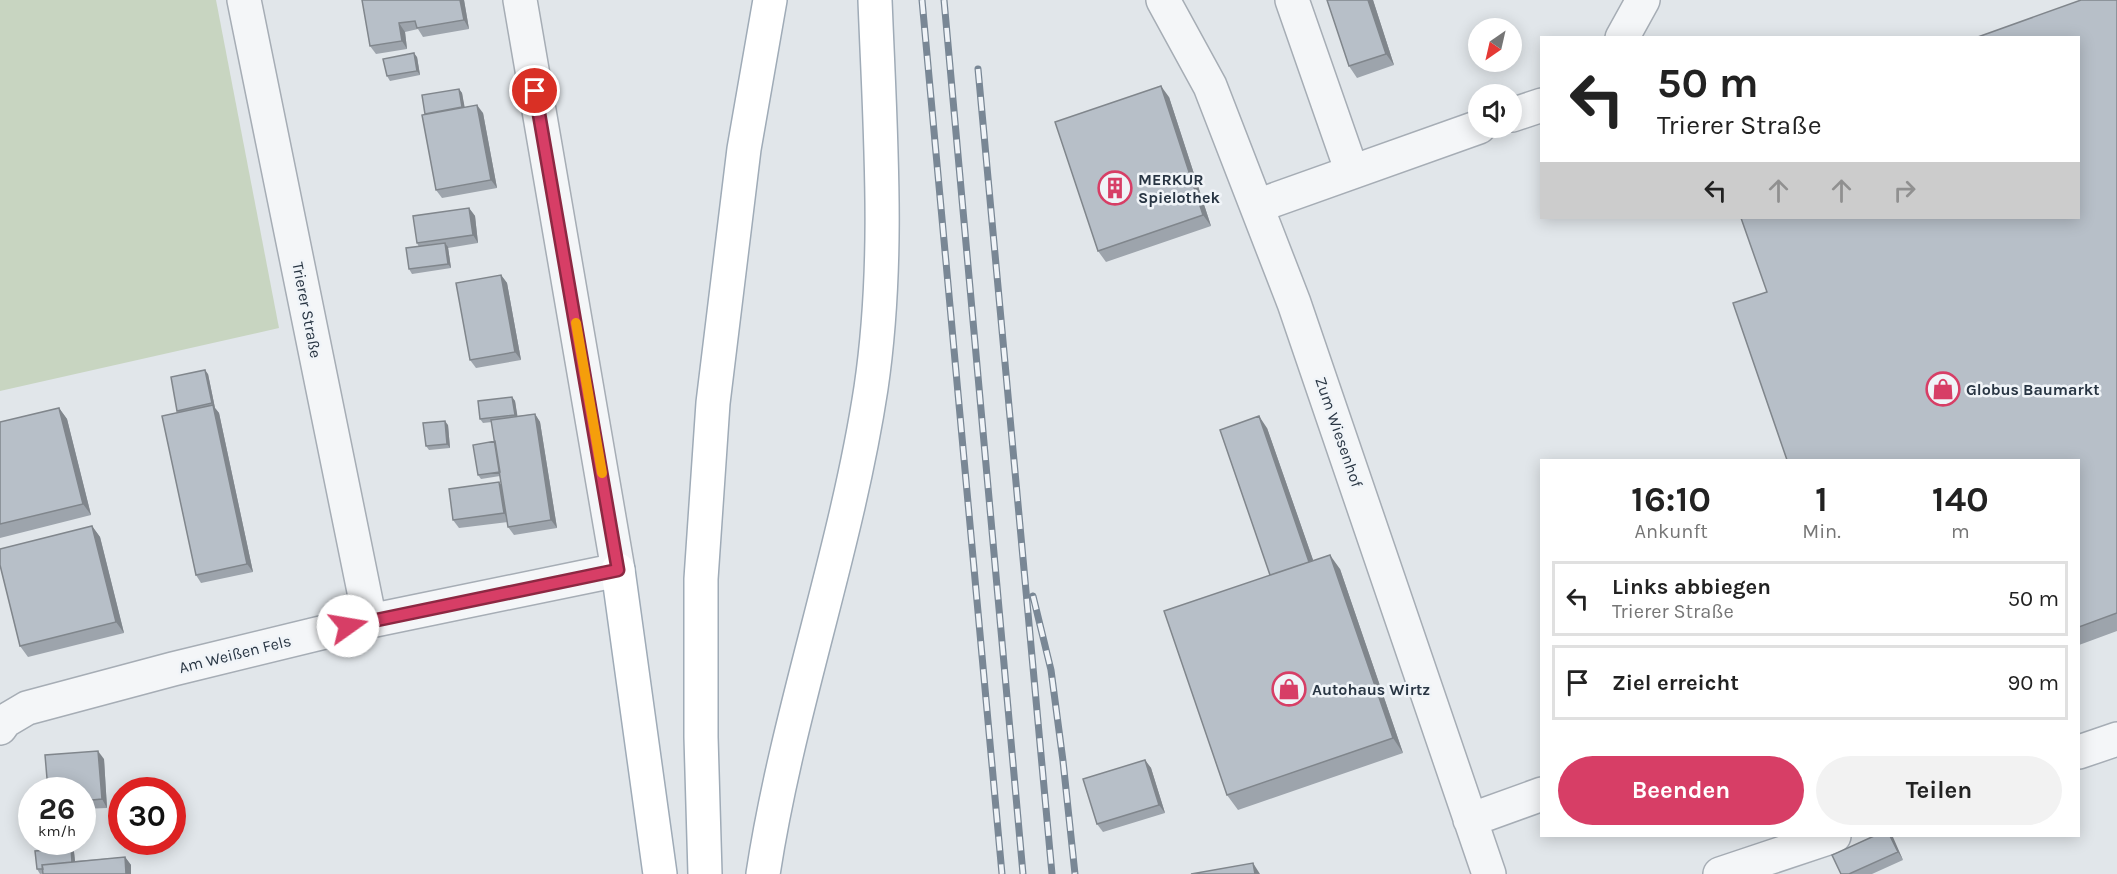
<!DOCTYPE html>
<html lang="de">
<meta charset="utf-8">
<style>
body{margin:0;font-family:Karla,sans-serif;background:#f2f2f2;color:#222;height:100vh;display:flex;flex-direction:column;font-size:22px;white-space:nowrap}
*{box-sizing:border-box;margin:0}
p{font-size:20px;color:#767676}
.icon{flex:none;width:33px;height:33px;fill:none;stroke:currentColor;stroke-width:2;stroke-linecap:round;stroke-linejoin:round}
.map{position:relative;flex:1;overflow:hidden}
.panel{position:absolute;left:1540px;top:459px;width:540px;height:378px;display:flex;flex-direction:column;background:#fff;border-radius:0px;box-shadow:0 3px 15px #0003}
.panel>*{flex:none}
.top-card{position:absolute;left:1540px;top:36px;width:540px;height:183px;border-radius:0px;box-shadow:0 3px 15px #0003;background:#fff;color:#222;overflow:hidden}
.needle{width:39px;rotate:214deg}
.fabs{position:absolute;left:1468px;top:18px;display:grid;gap:12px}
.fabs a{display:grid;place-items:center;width:54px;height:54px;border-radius:50%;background:#fff;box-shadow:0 3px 15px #0003;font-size:30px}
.speed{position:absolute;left:18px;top:777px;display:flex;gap:12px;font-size:30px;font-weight:700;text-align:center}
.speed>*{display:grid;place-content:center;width:78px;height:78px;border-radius:50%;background:#fff;box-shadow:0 3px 15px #0003;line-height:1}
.speed small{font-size:15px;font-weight:400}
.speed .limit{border:9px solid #d22;background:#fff;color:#111}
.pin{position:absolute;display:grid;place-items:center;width:51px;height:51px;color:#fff;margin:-26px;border:3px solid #fff;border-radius:50%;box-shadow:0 2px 6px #0007}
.me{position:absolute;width:66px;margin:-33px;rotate:77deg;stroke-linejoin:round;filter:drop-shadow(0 0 4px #0008)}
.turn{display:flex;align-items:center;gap:21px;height:126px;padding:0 18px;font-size:27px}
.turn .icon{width:78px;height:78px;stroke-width:2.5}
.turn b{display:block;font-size:42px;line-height:51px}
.lanes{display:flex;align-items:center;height:57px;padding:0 18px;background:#0003;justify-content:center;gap:30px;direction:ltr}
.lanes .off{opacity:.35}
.eta{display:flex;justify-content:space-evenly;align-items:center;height:102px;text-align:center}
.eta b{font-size:36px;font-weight:700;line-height:42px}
.button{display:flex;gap:12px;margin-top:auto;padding:12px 18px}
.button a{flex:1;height:69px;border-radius:36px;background:#d73e66;color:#fff;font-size:24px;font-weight:700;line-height:69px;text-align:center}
.button a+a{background:#f2f2f2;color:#222}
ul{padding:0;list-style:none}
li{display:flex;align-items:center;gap:18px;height:75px;margin:0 12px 9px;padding:0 6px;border:3px solid #e0e0e0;border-radius:0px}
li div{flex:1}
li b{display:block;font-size:22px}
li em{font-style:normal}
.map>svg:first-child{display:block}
.green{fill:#c8d5c1}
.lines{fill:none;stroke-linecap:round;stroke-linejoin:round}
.minor-casing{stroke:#a6adb5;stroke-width:36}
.major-casing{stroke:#9fabb7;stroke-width:36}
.minor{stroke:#f4f6f8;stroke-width:33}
.major{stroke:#fff;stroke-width:33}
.rail-casing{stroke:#798795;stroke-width:7}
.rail{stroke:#f0f4f8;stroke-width:4.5;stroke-dasharray:14;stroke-linecap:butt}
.wall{fill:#9da4ac}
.shaded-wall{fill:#80868c}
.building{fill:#b7bfc8;stroke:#80868c;stroke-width:1.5}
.route-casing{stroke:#8c2842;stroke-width:15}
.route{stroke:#d73e66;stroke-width:10}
.slow{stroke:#f59e0b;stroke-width:10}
.labels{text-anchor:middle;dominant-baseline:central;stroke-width:5;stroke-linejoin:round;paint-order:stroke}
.poi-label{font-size:16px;font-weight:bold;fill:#283543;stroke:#f0f4f8;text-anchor:start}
.street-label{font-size:16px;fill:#283543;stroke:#f0f4f8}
</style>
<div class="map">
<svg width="2117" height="874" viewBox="0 0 2117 874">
<rect width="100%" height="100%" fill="#e1e6ea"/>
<path class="green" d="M 0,0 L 216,0 L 279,328 L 0,391 Z"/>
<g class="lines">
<g class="minor-casing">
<path id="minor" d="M 244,0 L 370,621
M 1163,0 L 1210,86 L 1294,303 L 1489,874
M 1292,0 L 1352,172
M 1622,38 L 1643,0
M 1512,115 L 1542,105
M 1257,206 L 1479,127
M 0,728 L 5,721 L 27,708 L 173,669 L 370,621 L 618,570 L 520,0
M 2079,752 L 2117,739
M 1470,820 L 1542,794
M 1720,874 L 1834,836"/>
</g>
<g class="major-casing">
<path id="major" d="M 618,570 L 660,874
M 705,874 L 701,737 L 701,579 L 713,403 L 744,149 L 770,0
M 763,874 C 788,710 846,552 871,388 C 890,259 880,130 875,0"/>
</g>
<use href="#minor" class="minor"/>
<use href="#major" class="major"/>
<g class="rail-casing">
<path id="rail" d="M 922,0 L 1002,874
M 944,0 L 1023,874
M 978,69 L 1052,874
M 1033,596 L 1051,670 L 1063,761 L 1075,874"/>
</g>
<use href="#rail" class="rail"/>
</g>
<path class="wall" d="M 362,0 L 464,0 L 469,29 L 423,37 L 418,29 L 405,32 L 407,49 L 376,54 L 370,46 Z
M 1327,0 L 1373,0 L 1394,65 L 1357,78 L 1349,66 Z
M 2117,0 L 2117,631 L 2079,645 L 2079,460 L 1767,292 Z
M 417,57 L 420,75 L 390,81 L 387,76 Z
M 459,89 L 462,93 L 464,107 L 483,113 L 497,188 L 442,198 L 436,190 L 425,114 Z
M 1169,97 L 1211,226 L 1106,262 L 1098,251 Z
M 469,208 L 475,216 L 478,243 L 448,248 L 451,268 L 412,274 L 409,269 L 419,247 L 417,243 Z
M 501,275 L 507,283 L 521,360 L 476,368 L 470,360 Z
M 208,374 L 215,408 L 219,413 L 253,572 L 201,583 L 196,575 L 179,412 L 177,411 Z
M 512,397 L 515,401 L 517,416 L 535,414 L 540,422 L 557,528 L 514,535 L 508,527 L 508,522 L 459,528 L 453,520 L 499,482 L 502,486 L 500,476 L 481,479 L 478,475 L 495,441 L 492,422 L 483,423 L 480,419 Z
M 59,408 L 67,419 L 91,515 L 0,538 L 0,422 Z
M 448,425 L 450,448 L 429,450 L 426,446 Z
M 1267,428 L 1313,560 L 1340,569 L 1403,753 L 1238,810 L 1227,795 L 1270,575 Z
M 92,526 L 100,537 L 124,633 L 28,657 L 20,646 Z
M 104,759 L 107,808 L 82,809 L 82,790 Z
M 1145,760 L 1151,768 L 1165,813 L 1103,832 L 1097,824 Z
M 1874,836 L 1891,836 L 1903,860 L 1872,874 L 1841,874 Z
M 71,848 L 74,852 L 75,861 L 125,857 L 131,865 L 40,874 L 37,869 Z"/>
<path class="shaded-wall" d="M 460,0 L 464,0 L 469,29 L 464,20 Z
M 1368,0 L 1373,0 L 1394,65 L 1386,54 Z
M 399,23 L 405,32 L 407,49 L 402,41 Z
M 414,53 L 417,57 L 420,75 L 417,71 Z
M 1161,86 L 1169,97 L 1211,226 L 1203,215 Z
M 459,89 L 462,93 L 466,114 L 463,110 Z
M 477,105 L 483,113 L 497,188 L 491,180 Z
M 469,208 L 475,216 L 478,243 L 473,235 Z
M 445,243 L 448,247 L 451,268 L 448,264 Z
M 501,275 L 507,283 L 521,360 L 515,352 Z
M 205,370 L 208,374 L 215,408 L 219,413 L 253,572 L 247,564 Z
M 512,397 L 515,401 L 518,419 L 515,415 Z
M 59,408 L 67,419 L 91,515 L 83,504 Z
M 535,414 L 540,422 L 557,528 L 551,520 Z
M 1259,416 L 1267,428 L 1319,577 L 1310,565 Z
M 445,421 L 448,425 L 450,448 L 447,444 Z
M 499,482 L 505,490 L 509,521 L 504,513 Z
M 92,526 L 100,537 L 124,633 L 116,622 Z
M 1330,555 L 1340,569 L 1403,753 L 1393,738 Z
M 98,751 L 104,759 L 107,808 L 102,799 Z
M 1145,760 L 1151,768 L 1165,813 L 1159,805 Z
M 1890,836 L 1891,836 L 1893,837 L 1903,860 L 1898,852 Z
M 71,848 L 74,852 L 76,870 L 73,866 Z
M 125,857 L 131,865 L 131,874 L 126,874 Z
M 1253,863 L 1260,874 L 1255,874 Z"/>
<path class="building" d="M 362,0 L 460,0 L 464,20 L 417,28 L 415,21 L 399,23 L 402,41 L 370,46 Z
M 1327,0 L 1368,0 L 1386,54 L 1349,66 Z
M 2081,0 L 2117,0 L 2117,613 L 2079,627 L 2079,460 L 1787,460 L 1733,303 L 1767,292 L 1741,218 L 2079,218 L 2079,38 L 1975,38 Z
M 414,53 L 417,71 L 387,76 L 383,59 Z
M 1161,86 L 1203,215 L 1098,251 L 1055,122 Z
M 459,89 L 462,107 L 425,114 L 422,95 Z
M 477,105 L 491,180 L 436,190 L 422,115 Z
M 469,208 L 473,235 L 417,243 L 413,216 Z
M 445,243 L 448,264 L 409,269 L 406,248 Z
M 501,275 L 515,352 L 470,360 L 456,283 Z
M 205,370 L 212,403 L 177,411 L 171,377 Z
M 512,397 L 515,415 L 480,419 L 478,401 Z
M 213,405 L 247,564 L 196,575 L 162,416 Z
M 59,408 L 83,504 L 0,524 L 0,422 Z
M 535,414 L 551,520 L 508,527 L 491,420 Z
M 1259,416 L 1309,562 L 1270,575 L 1220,430 Z
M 445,421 L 447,444 L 426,446 L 423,423 Z
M 495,441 L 500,472 L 478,475 L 473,445 Z
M 499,482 L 504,513 L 453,520 L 449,489 Z
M 92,526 L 116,622 L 20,646 L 0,565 L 0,549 Z
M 1330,555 L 1393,738 L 1227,795 L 1164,611 Z
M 98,751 L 102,799 L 82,801 L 82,790 L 48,790 L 45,755 Z
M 1145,760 L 1159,805 L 1097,824 L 1083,779 Z
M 1874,836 L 1890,836 L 1898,852 L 1849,874 L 1841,874 L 1832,855 Z
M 71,848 L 72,862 L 42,865 L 43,869 L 37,869 L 35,851 Z
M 125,857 L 126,874 L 43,874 L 42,865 Z
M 1253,863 L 1255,874 L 1191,874 Z"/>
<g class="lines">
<g class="route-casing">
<path id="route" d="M 348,626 L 618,570 L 535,91"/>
</g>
<use href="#route" class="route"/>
<path class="slow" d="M 576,323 L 602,473"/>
</g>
<defs>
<g id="building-ring" transform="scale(1.725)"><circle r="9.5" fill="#f0f4f8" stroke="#d73e66" stroke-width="1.5"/><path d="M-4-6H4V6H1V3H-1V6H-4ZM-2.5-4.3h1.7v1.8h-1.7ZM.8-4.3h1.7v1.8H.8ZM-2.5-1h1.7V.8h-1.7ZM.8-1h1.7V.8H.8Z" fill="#d73e66"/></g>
<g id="shop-ring" transform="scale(1.725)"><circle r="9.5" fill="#f0f4f8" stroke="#d73e66" stroke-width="1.5"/><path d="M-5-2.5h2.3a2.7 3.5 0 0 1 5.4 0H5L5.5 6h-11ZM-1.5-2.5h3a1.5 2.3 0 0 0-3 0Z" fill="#d73e66"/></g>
</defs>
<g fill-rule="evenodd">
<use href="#building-ring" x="1115" y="188"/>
<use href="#shop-ring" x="1943" y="389"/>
<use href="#shop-ring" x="1289" y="689"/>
</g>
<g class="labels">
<g class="poi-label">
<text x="1138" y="179">MERKUR<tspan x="1138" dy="18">Spielothek</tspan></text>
<text x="1966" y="389">Globus Baumarkt</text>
<text x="1312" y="689">Autohaus Wirtz</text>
</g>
<g class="street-label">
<text transform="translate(307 310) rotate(79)">Trierer Straße</text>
<text transform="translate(1339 432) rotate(71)">Zum Wiesenhof</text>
<text transform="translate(235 654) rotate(-14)">Am Weißen Fels</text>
</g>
</g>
</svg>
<div class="fabs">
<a><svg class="needle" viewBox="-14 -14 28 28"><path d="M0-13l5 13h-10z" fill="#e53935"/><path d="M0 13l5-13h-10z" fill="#767676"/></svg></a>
<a><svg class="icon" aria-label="sound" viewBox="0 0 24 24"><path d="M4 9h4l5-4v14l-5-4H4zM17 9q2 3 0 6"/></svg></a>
</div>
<div class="speed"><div>26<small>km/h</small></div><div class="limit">30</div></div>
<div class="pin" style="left:535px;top:91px;background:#d93025"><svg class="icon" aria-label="arrive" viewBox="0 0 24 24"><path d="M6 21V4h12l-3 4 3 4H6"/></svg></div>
<svg class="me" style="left:348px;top:626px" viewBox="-20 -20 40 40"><circle r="19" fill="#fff"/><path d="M0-13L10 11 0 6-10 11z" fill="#d73e66"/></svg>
<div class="top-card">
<div class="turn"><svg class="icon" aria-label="left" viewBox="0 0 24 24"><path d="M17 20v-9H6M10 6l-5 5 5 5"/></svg><div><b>50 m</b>Trierer Straße</div></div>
<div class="lanes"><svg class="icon" aria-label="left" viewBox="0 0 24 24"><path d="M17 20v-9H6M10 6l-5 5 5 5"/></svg><svg class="icon off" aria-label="ahead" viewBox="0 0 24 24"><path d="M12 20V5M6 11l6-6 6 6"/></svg><svg class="icon off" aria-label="ahead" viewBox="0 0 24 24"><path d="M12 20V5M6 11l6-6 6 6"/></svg><svg class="icon off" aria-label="right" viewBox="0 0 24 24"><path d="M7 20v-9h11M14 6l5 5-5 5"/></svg></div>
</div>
<section class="panel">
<div class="eta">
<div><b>16:10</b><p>Ankunft</p></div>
<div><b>1</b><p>Min.</p></div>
<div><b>140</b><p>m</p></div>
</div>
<ul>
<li><svg class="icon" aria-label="left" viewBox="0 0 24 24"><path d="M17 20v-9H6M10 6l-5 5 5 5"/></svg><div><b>Links abbiegen</b><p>Trierer Straße</p></div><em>50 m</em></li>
<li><svg class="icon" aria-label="arrive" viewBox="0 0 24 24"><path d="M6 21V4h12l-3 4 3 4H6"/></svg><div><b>Ziel erreicht</b></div><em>90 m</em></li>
</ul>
<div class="button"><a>Beenden</a><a>Teilen</a></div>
</section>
</div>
